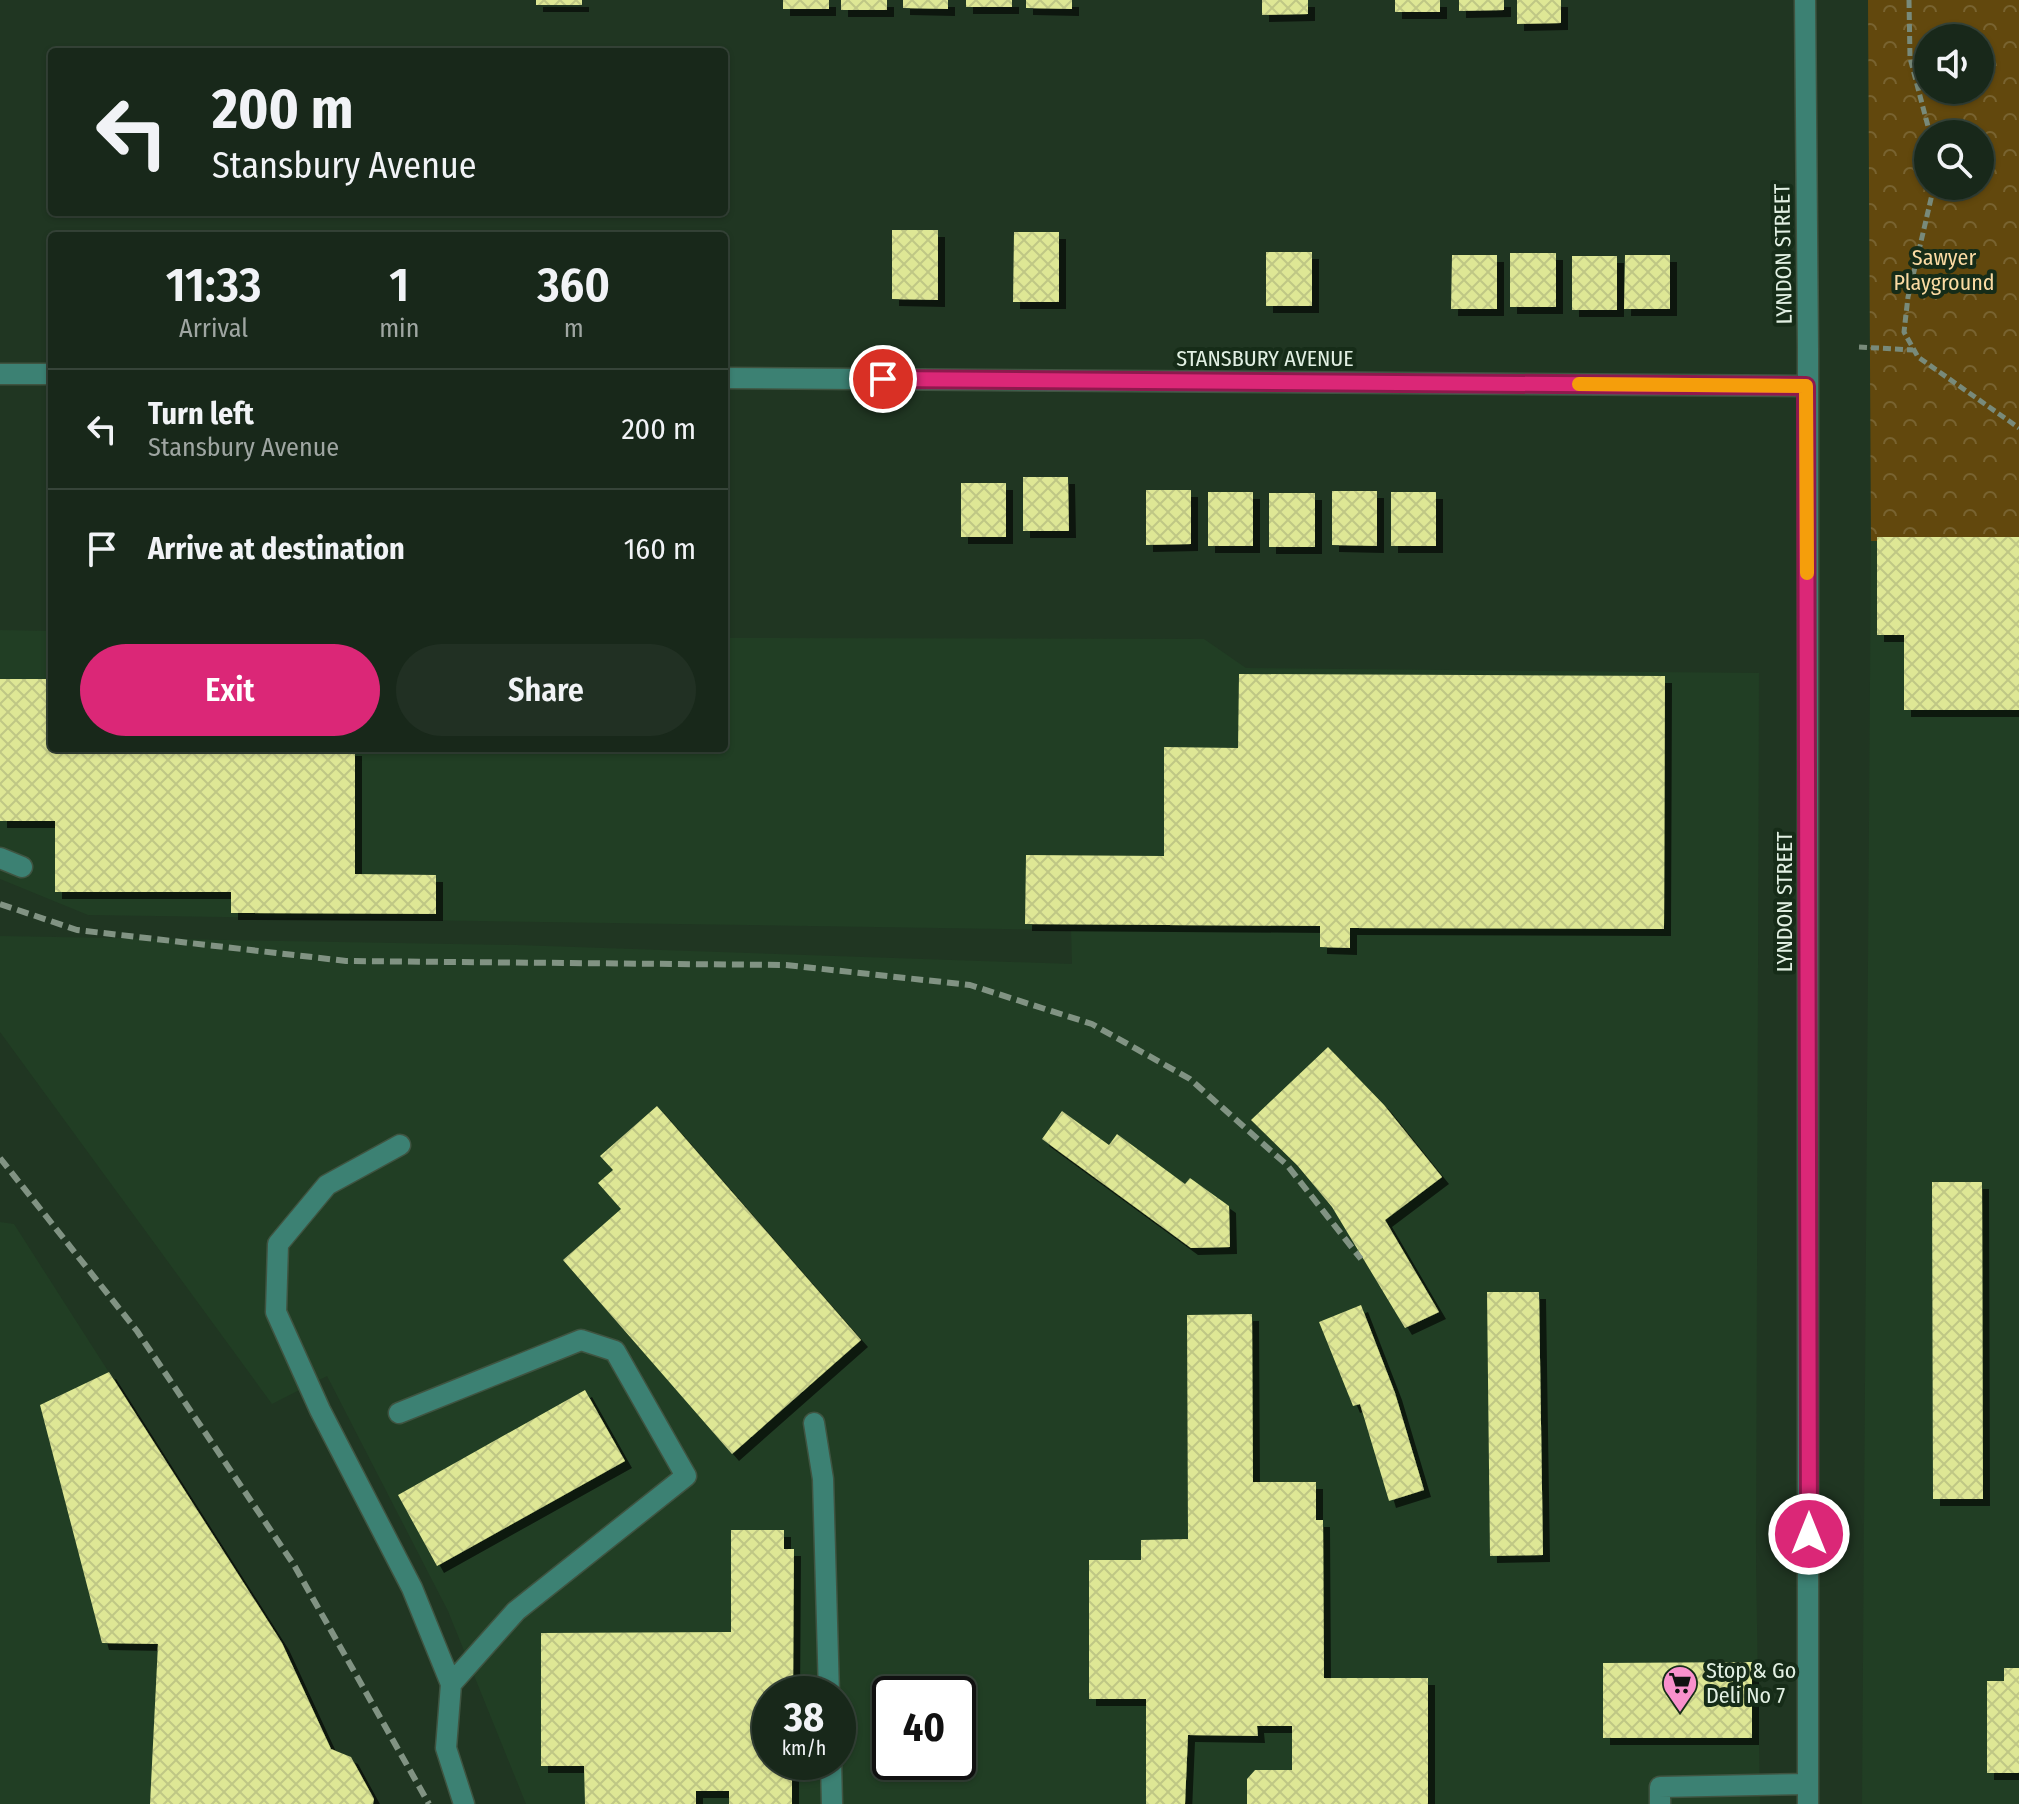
<!DOCTYPE html>
<style>
body{margin:0;font-family:"Fira Sans Condensed",sans-serif;background:#213023;color:#f1f3f6;height:100vh;display:flex;flex-direction:column;font-size:30px;white-space:nowrap}
*{box-sizing:border-box;margin:0}
p{font-size:26px;color:#9fa6a2}
.icon{flex:none;width:44px;height:44px;fill:none;stroke:currentColor;stroke-width:2;stroke-linecap:round;stroke-linejoin:round}
.map{position:relative;flex:1;overflow:hidden}
.sheet{position:absolute;left:48px;top:232px;width:680px;height:520px;display:flex;flex-direction:column;background:#18281a;border-radius:8px;box-shadow:0 2px 6px #0004,0 0 0 2px #364439}
.sheet>*{flex:none}
.banner{position:absolute;left:48px;top:48px;width:680px;height:168px;border-radius:8px;box-shadow:0 2px 6px #0004,0 0 0 2px #364439;background:#18281a;color:#f1f3f6;overflow:hidden}
.fabs{position:absolute;left:1914px;top:24px;display:grid;gap:16px}
.fabs a{display:grid;place-items:center;width:80px;height:80px;border-radius:50%;background:#18281a;box-shadow:0 2px 6px #0004,0 0 0 2px #364439;font-size:40px}
.speed{position:absolute;left:752px;top:1676px;display:flex;gap:16px;font-size:40px;font-weight:700;text-align:center}
.speed>*{display:grid;place-content:center;width:104px;height:104px;border-radius:50%;background:#18281a;box-shadow:0 2px 6px #0004,0 0 0 2px #364439;line-height:1}
.speed small{font-size:20px;font-weight:400}
.speed .limit{border:4px solid #111;border-radius:12px;background:#fff;color:#111}
.pin{position:absolute;display:grid;place-items:center;width:68px;height:68px;color:#fff;margin:-34px;border:4px solid #fff;border-radius:50%;box-shadow:0 2px 8px #0007}
.me{position:absolute;width:88px;margin:-44px;rotate:0deg;stroke-linejoin:round;filter:drop-shadow(0 0 6px #0008)}
.turn{display:flex;align-items:center;gap:28px;height:168px;padding:0 32px;font-size:36px}
.turn .icon{width:104px;height:104px;stroke-width:2.5}
.turn b{display:block;font-size:56px;line-height:68px}
.eta{display:flex;justify-content:space-evenly;align-items:center;height:136px;text-align:center}
.eta b{font-size:48px;font-weight:600;line-height:56px}
.primary-button{display:flex;gap:16px;margin-top:auto;padding:16px 32px}
.primary-button a{flex:1;height:92px;border-radius:48px;background:#db2777;color:#fff;font-size:32px;font-weight:600;line-height:92px;text-align:center}
.primary-button a+a{background:#213023;color:#f1f3f6}
ul{padding:0;list-style:none}
li{display:flex;align-items:center;gap:24px;height:120px;padding:0 32px;border-top:2px solid #364439}
li div{flex:1}
li b{display:block;font-size:30px}
li em{font-style:normal}
.map>svg:first-child{display:block}
.built{fill:#213e24;fill-rule:evenodd}
.park{fill:url(#park-crowns);fill-rule:evenodd}
.building{fill:url(#building-cross-hatch);filter:url(#shadow)}
.lines{fill:none;stroke-linecap:round;stroke-linejoin:round}
.minor-casing{stroke:#3f5441;stroke-width:23}
.path{stroke:#788a7a;stroke-width:5;stroke-dasharray:8 4;stroke-linecap:butt}
.minor{stroke:#3c8173;stroke-width:20}
.rail{stroke:#819383;stroke-width:6;stroke-dasharray:12 6;stroke-linecap:butt}
.route-casing{stroke:#8e194d;stroke-width:20}
.route{stroke:#db2777;stroke-width:14}
.slow{stroke:#f59e0b;stroke-width:14}
.labels{text-anchor:middle;dominant-baseline:central;stroke-width:8;stroke-linejoin:round;paint-order:stroke}
.street-label{font-size:22px;fill:#e2f0e3;stroke:#162c18}
.park-label{font-size:22px;fill:#fbdba3;stroke:#162c18}
.poi-label{font-size:22px;fill:#e2f0e3;stroke:#162c18;text-anchor:start}
</style>
<div class="map">
<svg width="2019" height="1804" viewBox="0 0 2019 1804">
<defs>
<pattern id="park-crowns" width="20" height="18" patternUnits="userSpaceOnUse" patternTransform="scale(2)"><rect width="20" height="18" fill="#62480d"/><path d="M2 6a3 3 0 1 1 6 0M12 15a3 3 0 1 1 6 0" fill="none" stroke="#786330"/></pattern>
<pattern id="building-cross-hatch" width="8" height="8" patternUnits="userSpaceOnUse" patternTransform="scale(2)"><rect width="8" height="8" fill="#dee795"/><path d="M0 0l8 8M0 8l8-8" fill="none" stroke="#bfc785"/></pattern>
<filter id="shadow"><feDropShadow dx="7" dy="7" stdDeviation="0" flood-color="#0009"/></filter>
</defs>
<rect width="100%" height="100%" fill="#203622"/>
<path class="built" d="M 1871,541 L 2019,541 L 2019,1804 L 1862,1804 Z
M 0,630 L 52,631 L 52,748 L 724,748 L 724,638 L 1204,639 L 1246,668 L 1759,673 L 1756,1565 L 1760,1804 L 526,1804 L 448,1611 L 327,1376 L 272,1404 L 0,1032 L 0,936 L 517,945 L 1072,964 L 1071,930 L 88,915 L 0,879 ZM 770,1694 L 838,1694 L 838,1762 L 770,1762 ZM 890,1694 L 958,1694 L 958,1762 L 890,1762 Z
M 0,1222 L 14,1224 L 282,1643 L 357,1804 L 0,1804 Z"/>
<path class="park" d="M 1868,0 L 2019,0 L 2019,541 L 1871,541 ZM 1928,38 L 1980,38 L 1980,90 L 1928,90 ZM 1928,134 L 1980,134 L 1980,186 L 1928,186 Z"/>
<path class="building" d="M 536,0 L 582,0 L 582,5 L 536,5 Z
M 783,0 L 829,0 L 829,9 L 783,9 Z
M 841,0 L 887,0 L 887,10 L 841,10 Z
M 903,0 L 948,0 L 948,9 L 903,8 Z
M 966,0 L 1012,0 L 1012,7 L 966,7 Z
M 1026,0 L 1072,0 L 1072,9 L 1026,8 Z
M 1262,0 L 1308,0 L 1308,14 L 1262,15 Z
M 1395,0 L 1440,0 L 1440,12 L 1395,12 Z
M 1459,0 L 1504,0 L 1504,10 L 1459,11 Z
M 1517,0 L 1561,0 L 1561,23 L 1517,24 Z
M 892,230 L 938,230 L 938,300 L 892,299 Z
M 1014,232 L 1059,232 L 1059,302 L 1013,302 Z
M 1266,252 L 1312,252 L 1312,306 L 1266,306 Z
M 1510,253 L 1556,253 L 1556,307 L 1510,307 Z
M 1452,255 L 1497,255 L 1497,309 L 1451,309 Z
M 1625,255 L 1670,255 L 1670,309 L 1624,309 Z
M 1572,256 L 1617,256 L 1617,310 L 1572,310 Z
M 1023,477 L 1068,477 L 1069,531 L 1023,531 Z
M 961,483 L 1006,483 L 1006,537 L 961,537 Z
M 1146,490 L 1191,490 L 1191,544 L 1146,545 Z
M 1332,491 L 1377,491 L 1377,546 L 1332,545 Z
M 1208,492 L 1253,492 L 1253,546 L 1208,546 Z
M 1391,492 L 1436,492 L 1436,546 L 1391,546 Z
M 1269,493 L 1315,493 L 1315,547 L 1269,547 Z
M 1877,537 L 2019,537 L 2019,710 L 1904,710 L 1904,635 L 1877,635 Z
M 1239,674 L 1665,676 L 1664,929 L 1350,928 L 1350,948 L 1320,947 L 1320,926 L 1025,924 L 1026,855 L 1164,856 L 1164,747 L 1238,748 Z
M 0,679 L 52,679 L 52,748 L 355,749 L 355,874 L 436,875 L 436,914 L 231,913 L 231,892 L 55,892 L 55,821 L 0,821 Z
M 1328,1047 L 1384,1105 L 1442,1177 L 1385,1220 L 1439,1312 L 1405,1328 L 1332,1207 L 1297,1165 L 1251,1120 Z
M 657,1106 L 861,1340 L 732,1454 L 563,1260 L 621,1209 L 598,1183 L 613,1170 L 600,1156 Z
M 1062,1111 L 1109,1145 L 1117,1134 L 1185,1184 L 1190,1178 L 1229,1206 L 1230,1247 L 1191,1248 L 1042,1139 Z
M 1932,1182 L 1982,1182 L 1983,1499 L 1933,1499 Z
M 1487,1292 L 1539,1292 L 1543,1555 L 1490,1556 Z
M 1361,1305 L 1395,1393 L 1424,1490 L 1389,1501 L 1360,1404 L 1353,1406 L 1319,1322 Z
M 1252,1314 L 1253,1482 L 1316,1482 L 1316,1520 L 1323,1520 L 1324,1678 L 1428,1678 L 1428,1804 L 1247,1804 L 1247,1779 L 1255,1770 L 1292,1770 L 1292,1726 L 1257,1726 L 1258,1736 L 1188,1735 L 1185,1804 L 1146,1804 L 1146,1699 L 1089,1699 L 1089,1560 L 1141,1560 L 1141,1540 L 1188,1539 L 1187,1315 Z
M 109,1372 L 282,1643 L 331,1749 L 351,1757 L 374,1799 L 373,1804 L 150,1804 L 158,1644 L 102,1643 L 40,1405 Z
M 585,1390 L 625,1461 L 437,1566 L 398,1495 Z
M 731,1530 L 784,1530 L 784,1549 L 794,1549 L 793,1694 L 770,1694 L 770,1762 L 792,1762 L 792,1804 L 729,1804 L 729,1791 L 696,1791 L 696,1804 L 585,1804 L 584,1766 L 541,1766 L 541,1633 L 731,1632 Z
M 1752,1662 L 1752,1738 L 1603,1738 L 1603,1663 Z
M 2004,1668 L 2019,1668 L 2019,1773 L 1987,1773 L 1987,1681 L 2004,1681 Z"/>
<g class="lines">
<g class="minor-casing">
<path id="minor" d="M 1805,0 L 1808,348 L 1808,1804
M 0,374 L 52,374
M 724,378 L 1806,386
M 0,858 L 22,867
M 400,1145 L 327,1185 L 278,1244 L 276,1312 L 320,1410 L 412,1588 L 451,1684
M 399,1413 L 581,1340 L 615,1351 L 686,1476 L 516,1611 L 451,1684 L 446,1748 L 464,1804
M 814,1423 L 823,1479 L 829,1694
M 831,1762 L 832,1804
M 1660,1804 L 1660,1787 L 1808,1784"/>
</g>
<path class="path" d="M 1909,0 L 1910,58 L 1930,134
M 1934,186 L 1908,297 L 1904,332 L 1918,357 L 2019,428
M 1859,347 L 1913,350"/>
<use href="#minor" class="minor"/>
<path class="rail" d="M 0,904 L 77,930 L 346,961 L 786,965 L 970,985 L 1092,1024 L 1190,1079 L 1287,1165 L 1361,1259
M 0,1158 L 137,1331 L 294,1565 L 429,1804"/>
</g>
<g class="lines">
<g class="route-casing">
<path id="route" d="M 883,379 L 1806,386 L 1809,1534"/>
</g>
<use href="#route" class="route"/>
<path class="slow" d="M 1579,384 L 1806,386 L 1807,573"/>
</g>
<defs>
<g id="supermarket-pin" transform="scale(1.8)"><path d="M0 17L-7.5 6A9.5 9.5 0 1 1 7.5 6Z" fill="#f890cc" stroke="#162c18"/><path d="M-6-5.5h2.5l.6 2H6L4.5 2H-2.5L-4.4-4H-6ZM-1.5 3.2a1.3 1.3 0 1 0 .1 0ZM3 3.2a1.3 1.3 0 1 0 .1 0Z" fill="#111"/></g>
</defs>
<g fill-rule="evenodd">
<use href="#supermarket-pin" x="1680" y="1683"/>
</g>
<g class="labels">
<g class="street-label">
<text transform="translate(1783 254) rotate(-91)">LYNDON STREET</text>
<text x="1265" y="358">STANSBURY AVENUE</text>
<text transform="translate(1784 902) rotate(-90)">LYNDON STREET</text>
</g>
<g class="park-label">
<text x="1944" y="257">Sawyer<tspan x="1944" dy="25">Playground</tspan></text>
</g>
<g class="poi-label">
<text x="1706" y="1670">Stop &amp; Go<tspan x="1706" dy="25">Deli No 7</tspan></text>
</g>
</g>
</svg>
<div class="fabs">
<a><svg class="icon" aria-label="sound" viewBox="0 0 24 24"><path d="M4 9h4l5-4v14l-5-4H4zM17 9q2 3 0 6"/></svg></a>
<a><svg class="icon" aria-label="search" viewBox="0 0 24 24"><circle cx="10" cy="10" r="6"/><path d="M15 15l6 6"/></svg></a>
</div>
<div class="speed"><div>38<small>km/h</small></div><div class="limit">40</div></div>
<div class="pin" style="left:883px;top:379px;background:#d93025"><svg class="icon" aria-label="arrive" viewBox="0 0 24 24"><path d="M6 21V4h12l-3 4 3 4H6"/></svg></div>
<svg class="me" style="left:1809px;top:1534px" viewBox="-20 -20 40 40"><circle r="17" fill="#db2777" stroke="#fff" stroke-width="3"/><path d="M0-11L8 9 0 5-8 9z" fill="#fff"/></svg>
<div class="banner">
<div class="turn"><svg class="icon" aria-label="left" viewBox="0 0 24 24"><path d="M17 20v-9H6M10 6l-5 5 5 5"/></svg><div><b>200 m</b>Stansbury Avenue</div></div>
</div>
<section class="sheet">
<div class="eta">
<div><b>11:33</b><p>Arrival</p></div>
<div><b>1</b><p>min</p></div>
<div><b>360</b><p>m</p></div>
</div>
<ul>
<li><svg class="icon" aria-label="left" viewBox="0 0 24 24"><path d="M17 20v-9H6M10 6l-5 5 5 5"/></svg><div><b>Turn left</b><p>Stansbury Avenue</p></div><em>200 m</em></li>
<li><svg class="icon" aria-label="arrive" viewBox="0 0 24 24"><path d="M6 21V4h12l-3 4 3 4H6"/></svg><div><b>Arrive at destination</b></div><em>160 m</em></li>
</ul>
<div class="primary-button"><a>Exit</a><a>Share</a></div>
</section>
</div>
